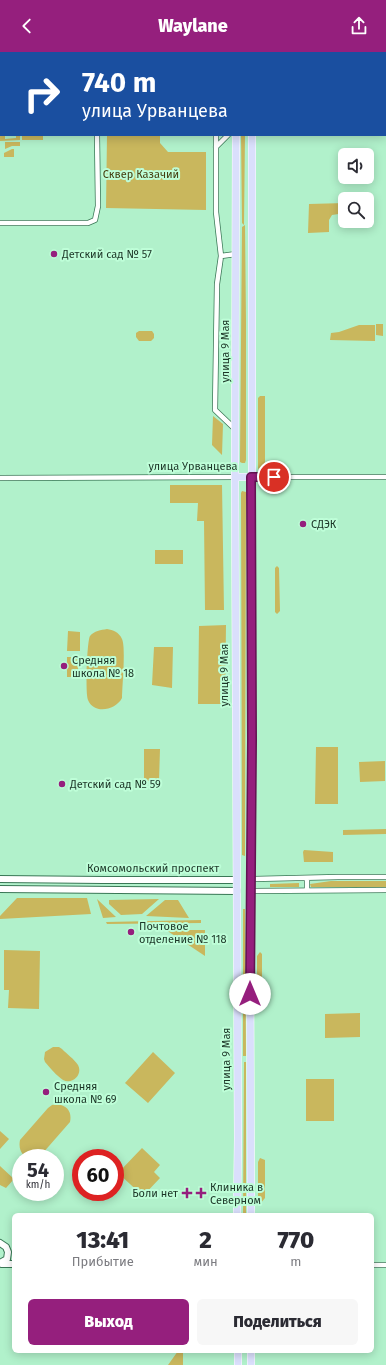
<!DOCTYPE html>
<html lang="ru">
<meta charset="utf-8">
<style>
body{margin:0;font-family:"Fira Sans",sans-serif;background:#f7f7f7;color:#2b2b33;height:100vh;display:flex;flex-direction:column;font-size:15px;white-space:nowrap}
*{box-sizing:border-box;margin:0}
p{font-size:13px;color:#7c7c81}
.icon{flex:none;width:22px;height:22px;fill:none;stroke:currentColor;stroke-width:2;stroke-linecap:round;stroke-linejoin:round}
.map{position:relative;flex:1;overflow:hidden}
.sheet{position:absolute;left:12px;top:1161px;width:362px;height:140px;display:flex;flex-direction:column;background:#fff;border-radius:6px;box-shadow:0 2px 10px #0003}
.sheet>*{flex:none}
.hud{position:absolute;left:0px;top:0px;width:386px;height:84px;box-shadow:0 2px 10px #0003;background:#1a4fa0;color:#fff;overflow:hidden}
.fabs{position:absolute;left:338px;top:96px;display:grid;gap:8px}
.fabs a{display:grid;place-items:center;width:36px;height:36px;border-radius:6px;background:#fff;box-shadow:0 2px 10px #0003;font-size:20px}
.speed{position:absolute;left:12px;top:1097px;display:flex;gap:8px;font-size:20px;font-weight:700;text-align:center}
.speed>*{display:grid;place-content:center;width:52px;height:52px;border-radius:50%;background:#fff;box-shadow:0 2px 10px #0003;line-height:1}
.speed small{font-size:10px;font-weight:400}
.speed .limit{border:6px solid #d22;background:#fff;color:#111}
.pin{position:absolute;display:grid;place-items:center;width:34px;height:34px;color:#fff;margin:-17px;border:2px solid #fff;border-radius:50%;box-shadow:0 1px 4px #0007}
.me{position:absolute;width:44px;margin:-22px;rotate:0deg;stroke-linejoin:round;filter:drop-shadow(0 0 3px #0008)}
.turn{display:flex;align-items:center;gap:14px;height:84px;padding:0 16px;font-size:18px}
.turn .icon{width:52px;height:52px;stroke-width:2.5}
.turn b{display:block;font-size:28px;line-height:34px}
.eta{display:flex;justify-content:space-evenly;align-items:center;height:68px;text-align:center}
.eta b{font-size:24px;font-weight:800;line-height:28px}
.button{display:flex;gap:8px;margin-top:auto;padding:8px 16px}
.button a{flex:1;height:46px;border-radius:6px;background:#951f7d;color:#fff;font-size:16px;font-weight:800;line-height:46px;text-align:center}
.button a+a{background:#f7f7f7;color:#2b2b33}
header{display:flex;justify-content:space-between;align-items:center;height:52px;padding:0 16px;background:#951f7d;color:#fff;font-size:18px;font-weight:800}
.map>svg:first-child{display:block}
.green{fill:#c9b75d}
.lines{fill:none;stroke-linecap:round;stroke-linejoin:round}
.street-casing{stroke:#3a7756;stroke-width:6}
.secondary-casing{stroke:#3a7756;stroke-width:8}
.primary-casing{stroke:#fff;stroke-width:8}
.street{stroke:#fff;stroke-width:4.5}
.secondary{stroke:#fff;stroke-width:6}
.primary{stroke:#dadffc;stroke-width:7}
.route-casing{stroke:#611451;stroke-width:10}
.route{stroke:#951f7d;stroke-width:7}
.poi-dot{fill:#951f7d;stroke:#befed8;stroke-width:1.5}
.labels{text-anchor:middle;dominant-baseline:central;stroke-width:4;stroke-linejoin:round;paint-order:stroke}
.park-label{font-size:11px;fill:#463d0f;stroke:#befed8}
.poi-label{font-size:11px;fill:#1c3627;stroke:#befed8;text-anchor:start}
.street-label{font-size:11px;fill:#1c3627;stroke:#befed8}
</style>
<header><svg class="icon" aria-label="back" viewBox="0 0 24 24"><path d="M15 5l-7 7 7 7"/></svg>Waylane<svg class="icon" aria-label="share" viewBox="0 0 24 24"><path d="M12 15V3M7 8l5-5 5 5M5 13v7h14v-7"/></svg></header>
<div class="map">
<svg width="386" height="1313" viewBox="0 0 386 1313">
<rect width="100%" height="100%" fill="#b1f1cb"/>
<path class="green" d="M 0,74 L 1,83 L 5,83 L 5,87 L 16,86 L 16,84 L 20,84 L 20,88 L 0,89 Z
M 22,83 L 43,83 L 43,88 L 22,88 Z
M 107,83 L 160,83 L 160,91 L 168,100 L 206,100 L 206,158 L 106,156 Z
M 241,83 L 245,83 L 244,173 L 242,171 Z
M 5,90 L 20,90 L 20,94 L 12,94 L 5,97 Z
M 12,97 L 14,97 L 14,105 L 4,105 L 4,101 Z
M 345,151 L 345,161 L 332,163 L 329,168 L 329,180 L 308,181 L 309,152 Z
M 245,173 L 246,270 L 246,408 L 245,411 L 242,411 L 240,410 L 240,407 L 242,175 Z
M 376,272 L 383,272 L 383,284 L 376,283 Z
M 359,273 L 375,273 L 375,289 L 330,288 L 331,281 L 339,280 Z
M 139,279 L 152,279 L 154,282 L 154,286 L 151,289 L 139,289 L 136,285 L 136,281 Z
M 260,344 L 265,344 L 265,415 L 263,419 L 260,419 L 258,416 L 258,346 Z
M 213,364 L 223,372 L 222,403 L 212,393 Z
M 170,433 L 222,433 L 224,558 L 205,558 L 204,469 L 197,469 L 198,451 L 170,451 Z
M 242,439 L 246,440 L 245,804 L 242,803 L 241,441 Z
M 155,498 L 183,498 L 183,512 L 155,512 Z
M 277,514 L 279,516 L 280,559 L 277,562 L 275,560 L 275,516 Z
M 226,573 L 225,652 L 198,652 L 199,574 Z
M 107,577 C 113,578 119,580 122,587 C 126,595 122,635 122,646 C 116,658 94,663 88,648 C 85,642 87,589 90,584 C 94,579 101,578 107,577 Z
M 68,579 L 80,580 L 80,599 L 67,599 Z
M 154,595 L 173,595 L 172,636 L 152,633 Z
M 67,605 L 78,605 L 78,625 L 67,625 Z
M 316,695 L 338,695 L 338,752 L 315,752 Z
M 144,697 L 160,697 L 159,729 L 144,729 Z
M 385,709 L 385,729 L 360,730 L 359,710 Z
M 386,777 L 386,782 L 343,783 L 343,778 Z
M 304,798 L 333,800 L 333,810 L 304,810 L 303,800 Z
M 331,829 L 386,829 L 386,835 L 311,835 L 310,832 Z
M 299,831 L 299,835 L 270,835 L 270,832 Z
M 17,846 L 87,846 L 91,862 L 0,867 L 0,864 Z
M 97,847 L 116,865 L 103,866 Z
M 159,847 L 142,862 L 121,863 L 109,852 L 109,848 Z
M 165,848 L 178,848 L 189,866 L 146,864 Z
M 243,857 L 245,857 L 246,1004 L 243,1004 Z
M 201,868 L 201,871 L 107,872 L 106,870 Z
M 166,878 L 205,878 L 205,904 Z
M 4,898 L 40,899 L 39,957 L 8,956 L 9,938 L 4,938 Z
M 260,900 L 262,902 L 262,934 L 258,937 L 257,934 L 257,904 Z
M 360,961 L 360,985 L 325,986 L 325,962 Z
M 53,995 L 59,995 L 62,997 C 67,1002 74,1007 78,1013 C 83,1022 73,1033 63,1028 C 57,1024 50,1016 45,1010 L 44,1007 L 45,1000 Z
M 153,1000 L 175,1021 L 148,1051 L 125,1031 Z
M 244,1010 L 246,1010 L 246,1163 L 243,1163 Z
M 306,1027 L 334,1027 L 334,1069 L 306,1069 Z
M 57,1052 C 68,1054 72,1060 70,1070 L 42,1102 C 29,1111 17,1103 20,1088 L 48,1056 L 52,1053 Z
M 0,1079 L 9,1087 L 0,1097 Z
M 142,1096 L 160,1113 L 154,1120 L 160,1126 L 143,1144 L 118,1121 Z
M 260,1106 L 265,1108 L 265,1146 L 260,1152 L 258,1150 L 258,1110 Z
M 0,1114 L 14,1127 L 6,1136 L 0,1133 Z
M 178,1299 L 183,1299 L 183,1313 L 168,1313 Z"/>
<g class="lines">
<g class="street-casing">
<path id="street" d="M 385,3 L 386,3
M 216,83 L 216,160 L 221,204 L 217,232 L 215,358 L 235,377
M 216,95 L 228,83
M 0,171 L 88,171 L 95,168 L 98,154 L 97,83
M 221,204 L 236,202
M 251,425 L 386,425
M 0,426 L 235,425
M 307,826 L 307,838
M 251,827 L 338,825 L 386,825
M 251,839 L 386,838
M 372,1213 L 386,1213"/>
</g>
<g class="secondary-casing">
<path id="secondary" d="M 0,4 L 1,4
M 0,827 L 104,828 L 236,828
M 0,837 L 237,839
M 0,1191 L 6,1195 L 8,1200 L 7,1207 L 0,1211
M 2,1212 L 14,1212"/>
</g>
<g class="primary-casing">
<path id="primary" d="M 251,0 L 251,1
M 282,0 L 284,1
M 206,1 L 208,0
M 236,1 L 236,0
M 236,83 L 235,425 L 238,1086 L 237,1163
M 235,425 L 251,425
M 251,1163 L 250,892 L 252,688 L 252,83
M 238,1299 L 238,1313
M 251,1313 L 251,1299"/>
</g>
<use href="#street" class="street"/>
<use href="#secondary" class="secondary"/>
<use href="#primary" class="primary"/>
</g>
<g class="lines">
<g class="route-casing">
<path id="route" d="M 250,942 L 252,688 L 251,425 L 274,425"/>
</g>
<use href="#route" class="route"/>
</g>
<g class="poi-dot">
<circle cx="54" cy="202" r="4"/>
<circle cx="303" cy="472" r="4"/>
<circle cx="64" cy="614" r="4"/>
<circle cx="62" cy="732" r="4"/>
<circle cx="131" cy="880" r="4"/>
<circle cx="46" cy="1040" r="4"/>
<path d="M185 1135h4v4h4v4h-4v4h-4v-4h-4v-4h4z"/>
<path d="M199 1135h4v4h4v4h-4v4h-4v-4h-4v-4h4z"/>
</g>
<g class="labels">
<g class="park-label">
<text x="141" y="122">Сквер Казачий</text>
</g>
<g class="poi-label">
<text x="62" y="202">Детский сад № 57</text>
<text x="311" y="472">СДЭК</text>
<text x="72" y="608">Средняя<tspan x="72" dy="13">школа № 18</tspan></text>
<text x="70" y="732">Детский сад № 59</text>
<text x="139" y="874">Почтовое<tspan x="139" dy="13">отделение № 118</tspan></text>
<text x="54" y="1034">Средняя<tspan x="54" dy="13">школа № 69</tspan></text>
<text x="210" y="1135">Клиника в<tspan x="210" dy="13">Северном</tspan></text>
<text x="178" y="1141" text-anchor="end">Боли нет</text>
</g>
<g class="street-label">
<text transform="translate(225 299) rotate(-90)">улица 9 Мая</text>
<text x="193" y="414">улица Урванцева</text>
<text transform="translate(224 623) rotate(-90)">улица 9 Мая</text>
<text x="153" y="816">Комсомольский проспект</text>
<text transform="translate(226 1007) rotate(-90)">улица 9 Мая</text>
</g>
</g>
</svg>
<div class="fabs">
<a><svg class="icon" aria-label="sound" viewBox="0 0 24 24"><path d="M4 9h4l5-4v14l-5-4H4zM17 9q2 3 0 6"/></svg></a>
<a><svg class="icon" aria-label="search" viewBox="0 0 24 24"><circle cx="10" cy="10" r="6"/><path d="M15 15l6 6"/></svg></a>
</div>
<div class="speed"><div>54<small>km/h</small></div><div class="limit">60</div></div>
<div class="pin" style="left:274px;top:425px;background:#d93025"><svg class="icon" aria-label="arrive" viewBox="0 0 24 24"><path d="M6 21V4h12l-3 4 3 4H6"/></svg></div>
<svg class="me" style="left:250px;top:942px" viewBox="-20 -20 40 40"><circle r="19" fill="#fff"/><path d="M0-13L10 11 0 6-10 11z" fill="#951f7d"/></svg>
<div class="hud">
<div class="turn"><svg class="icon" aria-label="right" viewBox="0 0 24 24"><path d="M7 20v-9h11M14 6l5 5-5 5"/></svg><div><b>740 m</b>улица Урванцева</div></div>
</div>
<section class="sheet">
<div class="eta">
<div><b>13:41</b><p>Прибытие</p></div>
<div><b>2</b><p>мин</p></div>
<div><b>770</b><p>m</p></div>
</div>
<div class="button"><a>Выход</a><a>Поделиться</a></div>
</section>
</div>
